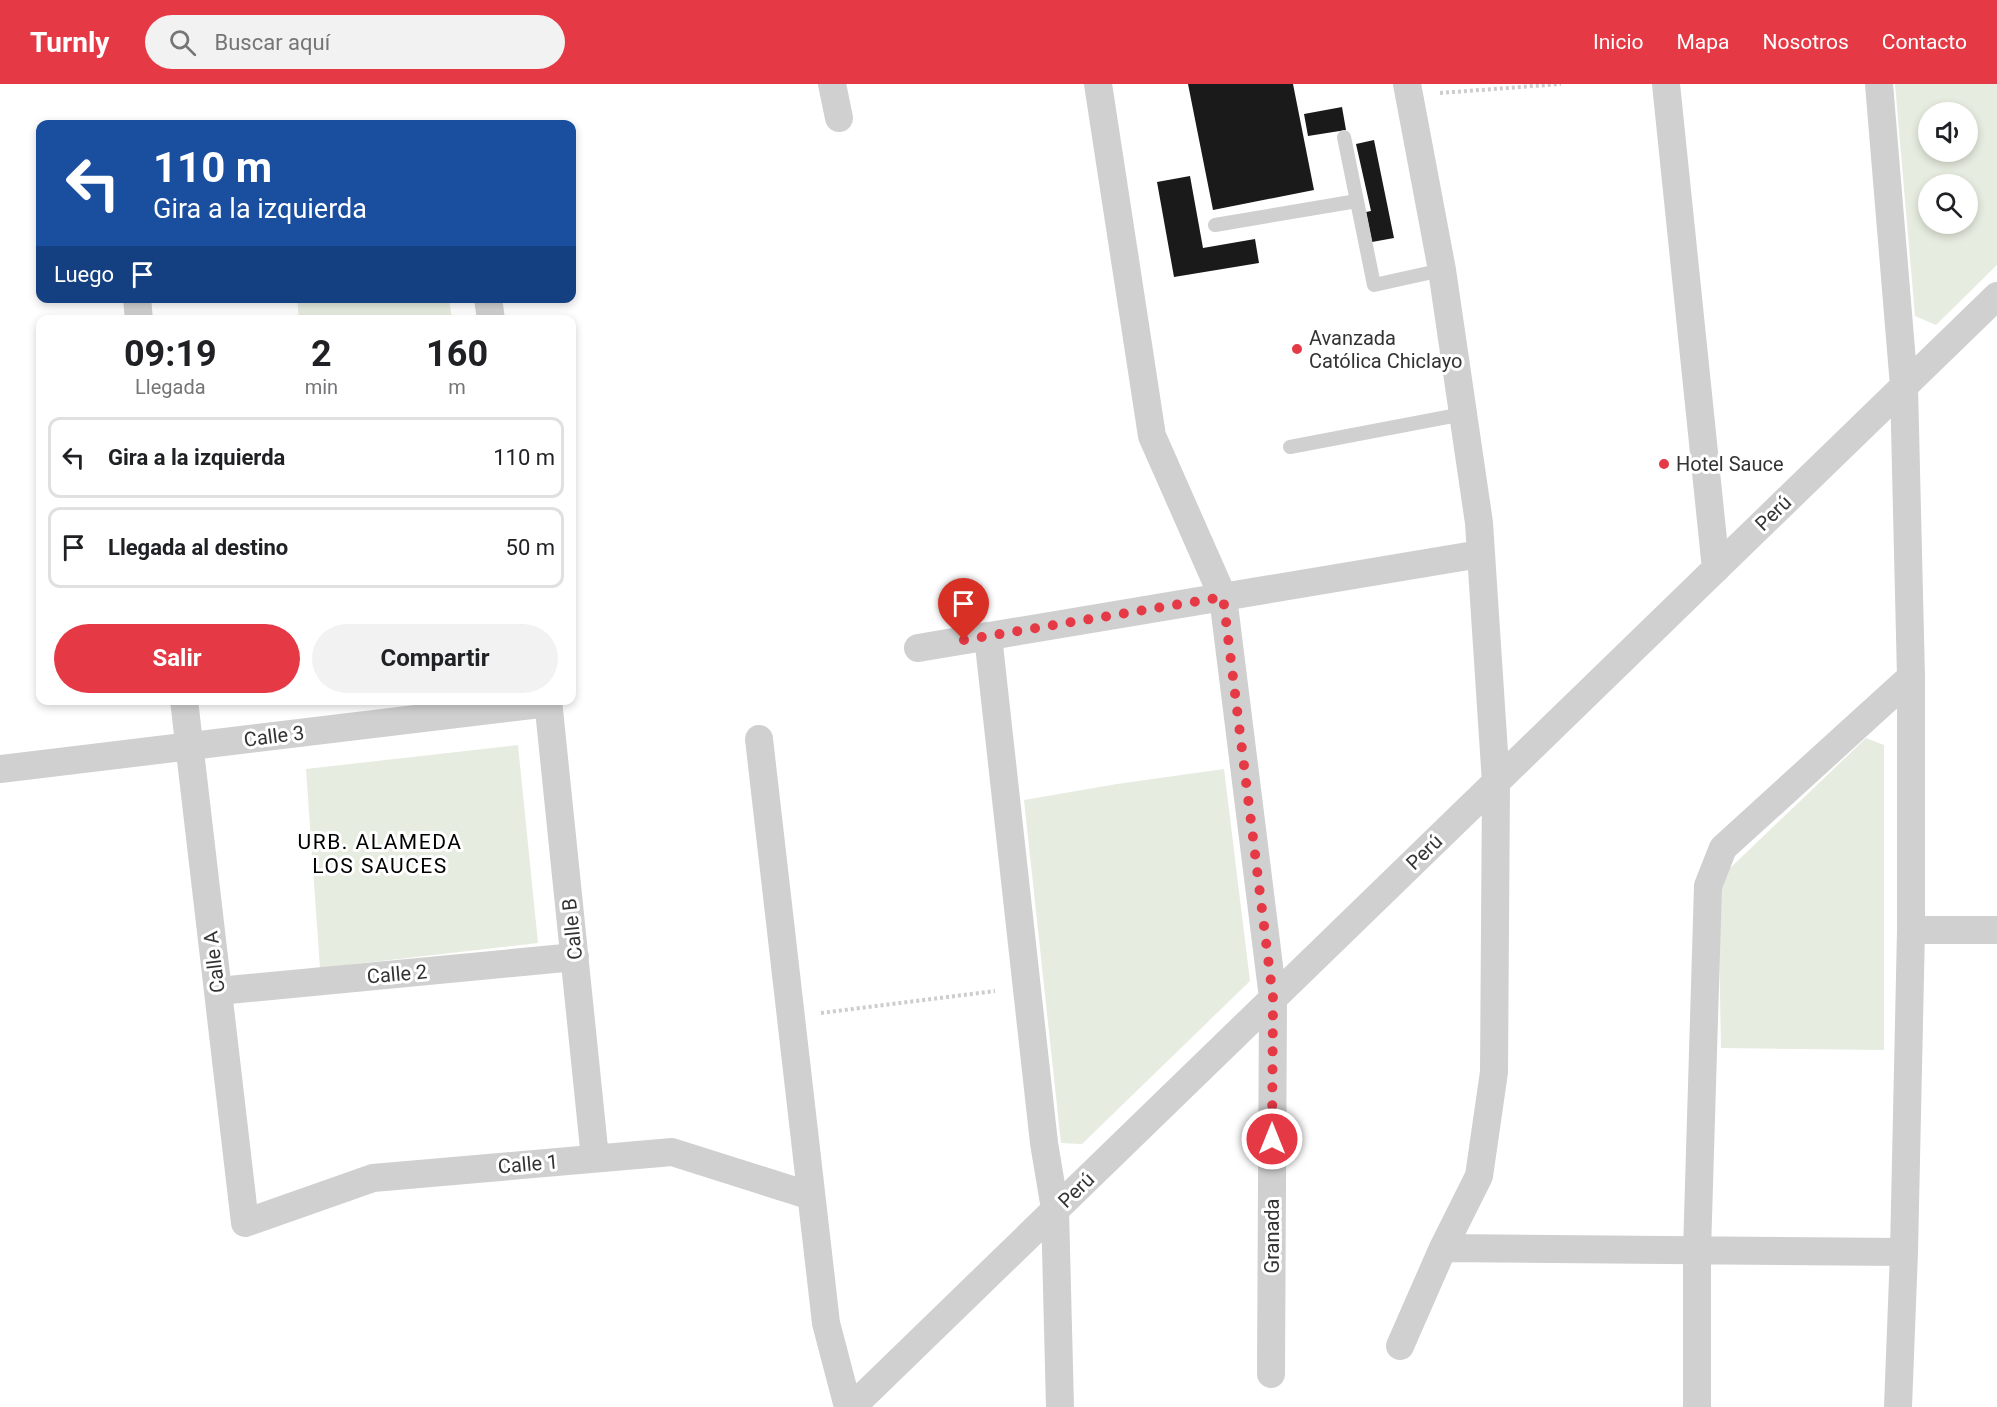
<!DOCTYPE html>
<html lang="es">
<meta charset="utf-8">
<style>
body{margin:0;font-family:Roboto,sans-serif;background:#f2f2f2;color:#202124;height:100vh;display:flex;flex-direction:column;font-size:22px;white-space:nowrap}
*{box-sizing:border-box;margin:0}
p{font-size:20px;color:#757577}
.icon{flex:none;width:33px;height:33px;fill:none;stroke:currentColor;stroke-width:2;stroke-linecap:round;stroke-linejoin:round}
.map{position:relative;flex:1;overflow:hidden}
.drawer{position:absolute;left:36px;top:231px;width:540px;height:390px;display:flex;flex-direction:column;background:#fff;border-radius:12px;box-shadow:0 3px 9px #0003}
.drawer>*{flex:none}
.banner{position:absolute;left:36px;top:36px;width:540px;height:183px;border-radius:12px;box-shadow:0 3px 9px #0003;background:#1a4fa0;color:#fff;overflow:hidden}
.tools{position:absolute;left:1918px;top:18px;display:grid;gap:12px}
.tools a{display:grid;place-items:center;width:60px;height:60px;border-radius:50%;background:#fff;box-shadow:0 3px 9px #0003;font-size:30px}
.pin{position:absolute;display:grid;place-items:center;width:51px;height:51px;color:#fff;margin:-62px -26px;border-radius:50% 50% 50% 0;rotate:-45deg;box-shadow:0 0 6px #0007}
.pin .icon{rotate:45deg}
.me{position:absolute;width:66px;margin:-33px;rotate:0deg;stroke-linejoin:round;filter:drop-shadow(0 0 4px #0008)}
.turn{display:flex;align-items:center;gap:21px;height:126px;padding:0 18px;font-size:27px}
.turn .icon{width:78px;height:78px;stroke-width:2.5}
.turn b{display:block;font-size:42px;line-height:51px}
.then{display:flex;align-items:center;height:57px;padding:0 18px;background:#0003;gap:12px;font-size:22px}
.eta{display:flex;justify-content:space-evenly;align-items:center;height:102px;text-align:center}
.eta b{font-size:36px;font-weight:700;line-height:42px}
.button{display:flex;gap:12px;margin-top:auto;padding:12px 18px}
.button a{flex:1;height:69px;border-radius:36px;background:#e63946;color:#fff;font-size:24px;font-weight:700;line-height:69px;text-align:center}
.button a+a{background:#f2f2f2;color:#202124}
ul{padding:0;list-style:none}
li{display:flex;align-items:center;gap:18px;height:81px;margin:0 12px 9px;padding:0 6px;border:3px solid #e0e0e0;border-radius:12px}
li div{flex:1}
li b{display:block;font-size:22px}
li em{font-style:normal}
header{display:flex;align-items:center;gap:36px;box-sizing:border-box;height:84px;padding:0 30px;background:#e63946;color:#fff}
header strong{font-size:28px}
nav{display:flex;gap:33px;margin-inline-start:auto;font-size:21px}
.search{width:420px;height:54px;background:#f2f2f2;display:flex;align-items:center;gap:15px;box-sizing:border-box;padding:0 21px;border-radius:33px;color:#757577;font-size:22px}
.map>svg:first-child{display:block}
.green{fill:#e6ecdf;fill-rule:evenodd}
.building{fill:#1a1a1a}
.lines{fill:none;stroke-linecap:round;stroke-linejoin:round}
.path{stroke:#cdcdcd;stroke-width:4;stroke-dasharray:3 3;stroke-linecap:butt}
.service{stroke:#d0d0d0;stroke-width:14}
.minor{stroke:#d0d0d0;stroke-width:28}
.route{stroke:#e63946;stroke-width:10;stroke-dasharray:0 18}
.poi-dot{fill:#e63946;stroke:#fff;stroke-width:2}
.labels{text-anchor:middle;dominant-baseline:central;stroke-width:6;stroke-linejoin:round;paint-order:stroke}
.poi-label{font-size:20px;fill:#333;stroke:#fff;text-anchor:start}
.street-label{font-size:20px;fill:#333;stroke:#fff}
.neighbourhood-label{font-size:21px;letter-spacing:1.5px;fill:#000;stroke:#fff}
</style>
<header>
<strong>Turnly</strong>
<div class="search"><svg class="icon" aria-label="search" viewBox="0 0 24 24"><circle cx="10" cy="10" r="6"/><path d="M15 15l6 6"/></svg>Buscar aquí</div>
<nav><a>Inicio</a><a>Mapa</a><a>Nosotros</a><a>Contacto</a></nav>
</header>
<div class="map">
<svg width="1997" height="1323" viewBox="0 0 1997 1323">
<rect width="100%" height="100%" fill="#fff"/>
<path class="green" d="M 1895,0 L 1997,0 L 1997,181 L 1936,241 L 1915,232 ZM 1968,28 L 1968,68 L 1929,68 L 1929,28 ZM 1968,100 L 1968,140 L 1929,140 L 1929,100 Z
M 297,215 L 449,215 L 452,235 L 299,235 Z
M 1866,654 L 1884,661 L 1884,966 L 1721,964 L 1718,804 L 1729,785 Z
M 518,661 L 538,859 L 320,884 L 306,685 Z
M 1224,685 L 1250,897 L 1082,1060 L 1061,1059 L 1024,716 L 1117,700 Z"/>
<path class="building" d="M 1188,0 L 1293,0 L 1314,106 L 1213,126 Z
M 1342,23 L 1346,46 L 1308,52 L 1304,30 Z
M 1374,56 L 1394,154 L 1372,158 L 1366,128 L 1371,127 L 1356,60 Z
M 1190,92 L 1203,164 L 1255,155 L 1259,179 L 1174,193 L 1157,98 Z"/>
<g class="lines">
<path class="path" d="M 1440,9 L 1561,0
M 821,929 L 995,907"/>
<path class="service" d="M 1344,53 L 1374,201 L 1442,186
M 1215,141 L 1357,117
M 1290,363 L 1463,330"/>
<path class="minor" d="M 832,0 L 839,34
M 1098,0 L 1152,352 L 1223,513 L 1273,914 L 1271,1290
M 1666,0 L 1716,485
M 1879,0 L 1904,302 L 1911,593 L 1911,846 L 1904,1168 L 1898,1323
M 137,214 L 139,236
M 488,214 L 491,236
M 988,552 L 1044,1059 L 1055,1125 L 1060,1323
M 918,564 L 1480,470
M 184,616 L 245,1139 L 373,1094 L 672,1068 L 811,1112
M 548,616 L 595,1074
M 759,655 L 826,1239 L 848,1323
M 0,685 L 549,619
M 1911,846 L 1997,846
M 218,907 L 575,873
M 1443,1164 L 1904,1168
M 1400,1262 L 1443,1164 L 1479,1092 L 1494,988 L 1496,699 L 1479,439 L 1442,186 L 1407,0
M 852,1323 L 1997,212
M 1697,1323 L 1697,1167 L 1708,802 L 1723,764 L 1911,593"/>
</g>
<g class="lines">
<path class="route" d="M 964,556 L 1223,513 L 1273,914 L 1272,1055"/>
</g>
<g class="poi-dot">
<circle cx="1297" cy="265" r="6"/>
<circle cx="1664" cy="380" r="6"/>
</g>
<g class="labels">
<g class="poi-label">
<text x="1309" y="254">Avanzada<tspan x="1309" dy="23">Católica Chiclayo</tspan></text>
<text x="1676" y="380">Hotel Sauce</text>
</g>
<g class="street-label">
<text transform="translate(1773 429) rotate(-44)">Perú</text>
<text transform="translate(274 652) rotate(-7)">Calle 3</text>
<text transform="translate(1424 768) rotate(-44)">Perú</text>
<text transform="translate(572 845) rotate(-96)">Calle B</text>
<text transform="translate(214 878) rotate(-97)">Calle A</text>
<text transform="translate(397 890) rotate(-5)">Calle 2</text>
<text transform="translate(528 1080) rotate(-5)">Calle 1</text>
<text transform="translate(1076 1106) rotate(-44)">Perú</text>
<text transform="translate(1272 1152) rotate(-90)">Granada</text>
</g>
<g class="neighbourhood-label">
<text x="380" y="758">URB. ALAMEDA<tspan x="380" dy="24">LOS SAUCES</tspan></text>
</g>
</g>
</svg>
<div class="tools">
<a><svg class="icon" aria-label="sound" viewBox="0 0 24 24"><path d="M4 9h4l5-4v14l-5-4H4zM17 9q2 3 0 6"/></svg></a>
<a><svg class="icon" aria-label="search" viewBox="0 0 24 24"><circle cx="10" cy="10" r="6"/><path d="M15 15l6 6"/></svg></a>
</div>
<div class="pin" style="left:964px;top:556px;background:#d93025"><svg class="icon" aria-label="arrive" viewBox="0 0 24 24"><path d="M6 21V4h12l-3 4 3 4H6"/></svg></div>
<svg class="me" style="left:1272px;top:1055px" viewBox="-20 -20 40 40"><circle r="17" fill="#e63946" stroke="#fff" stroke-width="3"/><path d="M0-11L8 9 0 5-8 9z" fill="#fff"/></svg>
<div class="banner">
<div class="turn"><svg class="icon" aria-label="left" viewBox="0 0 24 24"><path d="M17 20v-9H6M10 6l-5 5 5 5"/></svg><div><b>110 m</b>Gira a la izquierda</div></div>
<div class="then">Luego<svg class="icon" aria-label="arrive" viewBox="0 0 24 24"><path d="M6 21V4h12l-3 4 3 4H6"/></svg></div>
</div>
<section class="drawer">
<div class="eta">
<div><b>09:19</b><p>Llegada</p></div>
<div><b>2</b><p>min</p></div>
<div><b>160</b><p>m</p></div>
</div>
<ul>
<li><svg class="icon" aria-label="left" viewBox="0 0 24 24"><path d="M17 20v-9H6M10 6l-5 5 5 5"/></svg><div><b>Gira a la izquierda</b></div><em>110 m</em></li>
<li><svg class="icon" aria-label="arrive" viewBox="0 0 24 24"><path d="M6 21V4h12l-3 4 3 4H6"/></svg><div><b>Llegada al destino</b></div><em>50 m</em></li>
</ul>
<div class="button"><a>Salir</a><a>Compartir</a></div>
</section>
</div>
